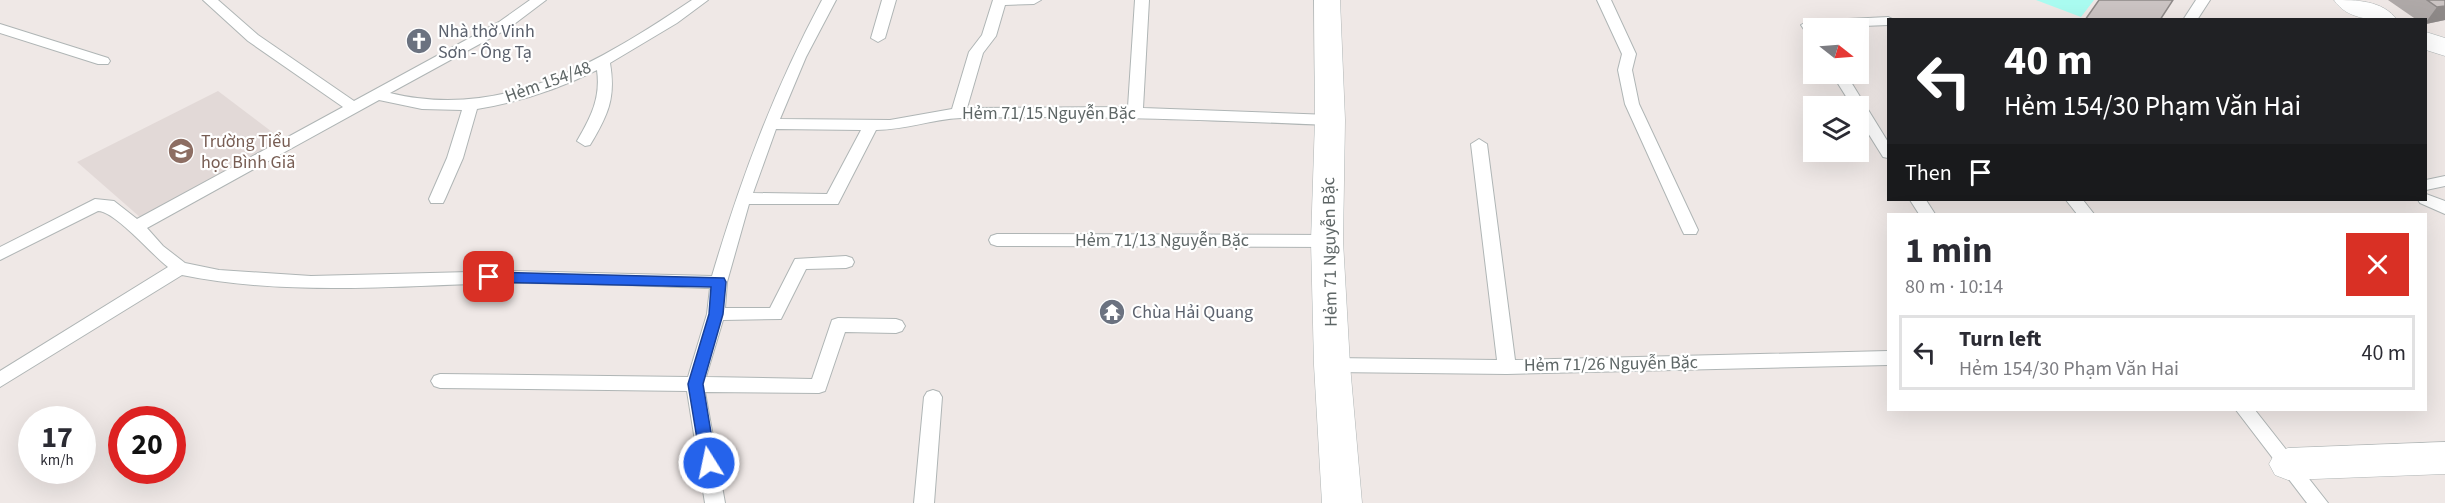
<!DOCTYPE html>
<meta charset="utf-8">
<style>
body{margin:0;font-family:"Source Sans 3",sans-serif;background:#f2f2f3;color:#2b2b33;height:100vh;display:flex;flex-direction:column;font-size:22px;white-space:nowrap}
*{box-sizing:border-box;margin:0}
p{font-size:20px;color:#7c7c81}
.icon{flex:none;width:33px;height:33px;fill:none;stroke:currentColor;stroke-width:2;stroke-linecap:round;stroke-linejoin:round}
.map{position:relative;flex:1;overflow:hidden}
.panel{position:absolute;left:1887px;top:213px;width:540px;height:198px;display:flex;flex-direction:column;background:#fff;border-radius:0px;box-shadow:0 6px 24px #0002}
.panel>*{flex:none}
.banner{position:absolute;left:1887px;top:18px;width:540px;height:183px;border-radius:0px;box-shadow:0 6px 24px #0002;background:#202124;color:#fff;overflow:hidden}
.needle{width:39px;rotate:107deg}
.fabs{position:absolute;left:1803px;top:18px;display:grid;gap:12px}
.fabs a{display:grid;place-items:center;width:66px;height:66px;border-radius:0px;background:#fff;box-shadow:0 6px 24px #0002;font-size:30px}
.speed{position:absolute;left:18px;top:406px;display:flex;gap:12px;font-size:30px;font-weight:700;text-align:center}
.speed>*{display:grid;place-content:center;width:78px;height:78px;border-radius:50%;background:#fff;box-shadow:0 6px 24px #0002;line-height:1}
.speed small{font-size:15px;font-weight:400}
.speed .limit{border:9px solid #d22;background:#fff;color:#111}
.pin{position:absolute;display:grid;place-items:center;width:51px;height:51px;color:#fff;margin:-26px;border-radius:12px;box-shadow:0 3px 9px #0006}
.me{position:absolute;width:66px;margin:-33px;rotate:350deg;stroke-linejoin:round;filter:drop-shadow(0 0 4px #0008)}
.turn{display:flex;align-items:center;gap:21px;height:126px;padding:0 18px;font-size:27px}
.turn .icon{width:78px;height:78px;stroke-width:2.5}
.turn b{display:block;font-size:42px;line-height:51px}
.then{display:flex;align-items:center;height:57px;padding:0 18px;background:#0003;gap:12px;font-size:22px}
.round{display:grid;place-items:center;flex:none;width:63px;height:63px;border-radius:0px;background:#f2f2f3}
.head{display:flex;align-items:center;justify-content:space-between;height:102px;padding:0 18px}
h1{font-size:36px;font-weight:700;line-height:45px}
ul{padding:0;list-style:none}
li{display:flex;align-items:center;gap:18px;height:75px;margin:0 12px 9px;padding:0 6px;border:3px solid #e1e1e2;border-radius:0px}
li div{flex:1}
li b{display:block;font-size:22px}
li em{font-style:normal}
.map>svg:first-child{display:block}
.education{fill:#e2d9d7}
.water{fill:#aafcf1}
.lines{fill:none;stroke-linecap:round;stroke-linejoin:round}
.service-casing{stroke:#afb5b5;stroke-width:2}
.minor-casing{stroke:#afb5b5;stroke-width:1}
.service{fill:#fff;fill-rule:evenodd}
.minor{fill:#fff;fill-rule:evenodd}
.wall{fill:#afa9a8}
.shaded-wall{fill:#8e8988}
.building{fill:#cbc4c3;stroke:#8e8988;stroke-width:1.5}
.route{fill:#2563eb;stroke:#184099;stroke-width:1.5}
.labels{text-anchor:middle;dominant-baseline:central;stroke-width:4.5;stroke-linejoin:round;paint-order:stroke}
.worship-label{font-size:18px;fill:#5b616d;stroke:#fff;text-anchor:start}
.street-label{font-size:18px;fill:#5e6666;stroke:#fff}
.education-label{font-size:18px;fill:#785e54;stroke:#fff;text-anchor:start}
</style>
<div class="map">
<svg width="2445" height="503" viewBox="0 0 2445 503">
<rect width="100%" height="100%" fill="#efe8e6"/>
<path class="education" d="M 218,91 L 284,141 L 141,218 L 77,162 Z"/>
<path class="water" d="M 2036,0 L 2094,0 L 2081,17 Z"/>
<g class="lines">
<g class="service-casing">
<path id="service" d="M 203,0 L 218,0 L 258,35 L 354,101 L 499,22 L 530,0 L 546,0 L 509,28 L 390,93 C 504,121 601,61 692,0 L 708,0 L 677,23 L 610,63 C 616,98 608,115 590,145 L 585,146 L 577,141 C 591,117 601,98 597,70 C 559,89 519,102 477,109 L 463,158 L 445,199 L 443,203 L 431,203 L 429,199 L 447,158 L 462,110 L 422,109 L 379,100 L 147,228 L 163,246 L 185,263 L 219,270 L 311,276 L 512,271 L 712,276 C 741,178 774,90 822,0 L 836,0 L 806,57 L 780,119 L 890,120 L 952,109 L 969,52 L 982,35 L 993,0 L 1041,0 L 1034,4 L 1005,5 L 996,36 L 983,53 L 967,108 L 1128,107 L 1135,0 L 1149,0 L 1143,108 L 1330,115 L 1337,120 L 1330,125 C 1207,120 1084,115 961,118 C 933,119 905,130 876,130 L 838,204 L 749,204 L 727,282 L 725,308 L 770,308 L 795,259 L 846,256 L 852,258 L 854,262 L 852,266 L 846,268 L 806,269 L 781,319 L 723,320 L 706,377 L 812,379 L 832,320 L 838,318 L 896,319 L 902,321 L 905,326 L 902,331 L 896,333 L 845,332 L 825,391 L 819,393 L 705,392 L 725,503 L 705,503 L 687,391 L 440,388 L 434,386 L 431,381 L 434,376 L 440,374 L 688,377 L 707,314 L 710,288 C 643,286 576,282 509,283 C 401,285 290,297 182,275 L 0,387 L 0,371 L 168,267 C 152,255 115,211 98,211 L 0,260 L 0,247 L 95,199 L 114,201 L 137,219 L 343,107 L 248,41 ZM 776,129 L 861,130 L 827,194 L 753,193 Z
M 882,0 L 896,0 L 885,38 L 878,42 L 871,38 Z
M 1597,0 L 1611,0 L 1636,54 L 1632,70 L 1639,104 L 1698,230 L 1696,234 L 1684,234 L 1682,230 L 1625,104 L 1618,70 L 1622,54 Z
M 2196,0 L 2210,0 L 2197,20 L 2183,20 Z
M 1888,17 L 1894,20 L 1888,20 L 1888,25 L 1814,28 L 1814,38 L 1809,37 L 1801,25 L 1808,21 Z
M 0,24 L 108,58 L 110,61 L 108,64 L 98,64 L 0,33 Z
M 1832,74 L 1846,74 L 1888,142 L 1888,158 L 1883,157 L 1858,117 L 1858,106 L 1852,106 Z
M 1479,139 L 1487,144 L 1515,360 L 1888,351 L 1888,365 L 1507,374 L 1332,372 L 1326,370 L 1323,365 L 1326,360 L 1332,358 L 1497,360 L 1471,144 Z
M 2445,176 L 2445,186 L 2426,190 L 2426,180 Z
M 2426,194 L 2445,201 L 2445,214 L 2420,203 L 2418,200 L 2426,200 Z
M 1910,200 L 1926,200 L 1935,214 L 1919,214 Z
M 2066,200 L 2083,200 L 2094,214 L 2077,214 Z
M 997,234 L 1327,235 L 1333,237 L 1335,241 L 1333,245 L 1327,247 L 997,246 L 991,244 L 989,240 L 991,236 Z
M 933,390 L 939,392 L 942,397 L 934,503 L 914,503 L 924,397 L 927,392 Z
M 2236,410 L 2255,410 L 2328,503 L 2307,503 Z"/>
</g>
<g class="minor-casing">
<path id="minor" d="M 1314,0 L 1340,0 L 1345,120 L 1343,241 L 1350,365 L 1362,503 L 1322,503 L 1314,365 L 1311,241 L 1315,120 Z
M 2334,0 C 2356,0 2383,0 2397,20 C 2375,20 2348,21 2334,0 Z
M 2426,32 L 2445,38 L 2445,56 L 2426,50 Z
M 2445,442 L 2445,474 L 2288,480 L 2275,475 L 2269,464 L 2275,453 L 2288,448 Z"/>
</g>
<use href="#service" class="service"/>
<use href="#minor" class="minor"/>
</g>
<path class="wall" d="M 2388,0 L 2445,0 L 2445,20 L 2426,24 L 2426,20 L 2417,20 Z"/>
<path class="shaded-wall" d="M 2445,6 L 2445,20 L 2426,24 L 2426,22 L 2437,7 Z"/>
<path class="building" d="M 2099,0 L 2173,0 L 2160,20 L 2085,20 Z
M 2427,0 L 2445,0 L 2445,6 L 2437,7 Z"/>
<path class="route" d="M 489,272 L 724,278 L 726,282 L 723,314 L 703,384 L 716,463 L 714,468 L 709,470 L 703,468 L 701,463 L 688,384 L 709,314 L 711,287 L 489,282 L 482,277 Z"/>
<defs>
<g id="church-disc" transform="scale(1.35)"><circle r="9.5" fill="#6b7280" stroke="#fff"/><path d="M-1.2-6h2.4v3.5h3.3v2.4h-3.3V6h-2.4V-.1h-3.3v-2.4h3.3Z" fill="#fff"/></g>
<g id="school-disc" transform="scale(1.35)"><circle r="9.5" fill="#8d6e63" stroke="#fff"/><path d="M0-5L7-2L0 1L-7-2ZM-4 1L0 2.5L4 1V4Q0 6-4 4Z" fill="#fff"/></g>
<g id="temple-disc" transform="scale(1.35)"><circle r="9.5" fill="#6b7280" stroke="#fff"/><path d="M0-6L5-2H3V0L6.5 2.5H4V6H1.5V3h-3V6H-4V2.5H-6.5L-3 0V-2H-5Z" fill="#fff"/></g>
</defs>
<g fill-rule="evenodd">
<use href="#church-disc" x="419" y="41"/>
<use href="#school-disc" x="181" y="151"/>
<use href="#temple-disc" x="1112" y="312"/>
</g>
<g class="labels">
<g class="worship-label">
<text x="438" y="31">Nhà thờ Vinh<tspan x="438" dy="21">Sơn - Ông Tạ</tspan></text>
<text x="1132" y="312">Chùa Hải Quang</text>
</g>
<g class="street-label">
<text transform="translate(548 82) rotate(-20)">Hẻm 154/48</text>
<text x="1049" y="113">Hẻm 71/15 Nguyễn Bặc</text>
<text x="1162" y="240">Hẻm 71/13 Nguyễn Bặc</text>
<text transform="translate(1330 252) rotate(-91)">Hẻm 71 Nguyễn Bặc</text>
<text transform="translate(1611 364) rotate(-1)">Hẻm 71/26 Nguyễn Bặc</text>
</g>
<g class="education-label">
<text x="201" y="141">Trường Tiểu<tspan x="201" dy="21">học Bình Giã</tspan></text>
</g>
</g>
</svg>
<div class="fabs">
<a><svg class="needle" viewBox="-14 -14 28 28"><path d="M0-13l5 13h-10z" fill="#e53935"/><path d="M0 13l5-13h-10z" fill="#7c7c81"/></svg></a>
<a><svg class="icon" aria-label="layers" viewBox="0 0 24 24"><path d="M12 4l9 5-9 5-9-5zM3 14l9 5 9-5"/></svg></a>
</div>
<div class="speed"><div>17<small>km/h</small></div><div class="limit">20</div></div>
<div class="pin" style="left:489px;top:277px;background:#d93025"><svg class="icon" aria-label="arrive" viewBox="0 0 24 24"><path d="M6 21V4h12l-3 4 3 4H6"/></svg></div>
<svg class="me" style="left:709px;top:463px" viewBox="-20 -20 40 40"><circle r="17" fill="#2563eb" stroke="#fff" stroke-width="3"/><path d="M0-11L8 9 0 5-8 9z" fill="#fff"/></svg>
<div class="banner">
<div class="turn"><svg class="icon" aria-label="left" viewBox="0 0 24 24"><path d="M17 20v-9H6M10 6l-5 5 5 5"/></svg><div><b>40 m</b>Hẻm 154/30 Phạm Văn Hai</div></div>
<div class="then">Then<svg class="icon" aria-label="arrive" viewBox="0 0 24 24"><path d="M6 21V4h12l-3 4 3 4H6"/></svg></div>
</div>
<section class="panel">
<div class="head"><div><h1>1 min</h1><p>80 m · 10:14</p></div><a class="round" style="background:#d93025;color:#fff"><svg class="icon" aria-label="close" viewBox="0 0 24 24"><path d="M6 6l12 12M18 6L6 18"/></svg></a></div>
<ul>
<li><svg class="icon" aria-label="left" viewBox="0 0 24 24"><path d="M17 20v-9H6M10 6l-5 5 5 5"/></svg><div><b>Turn left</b><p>Hẻm 154/30 Phạm Văn Hai</p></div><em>40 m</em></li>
</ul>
</section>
</div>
